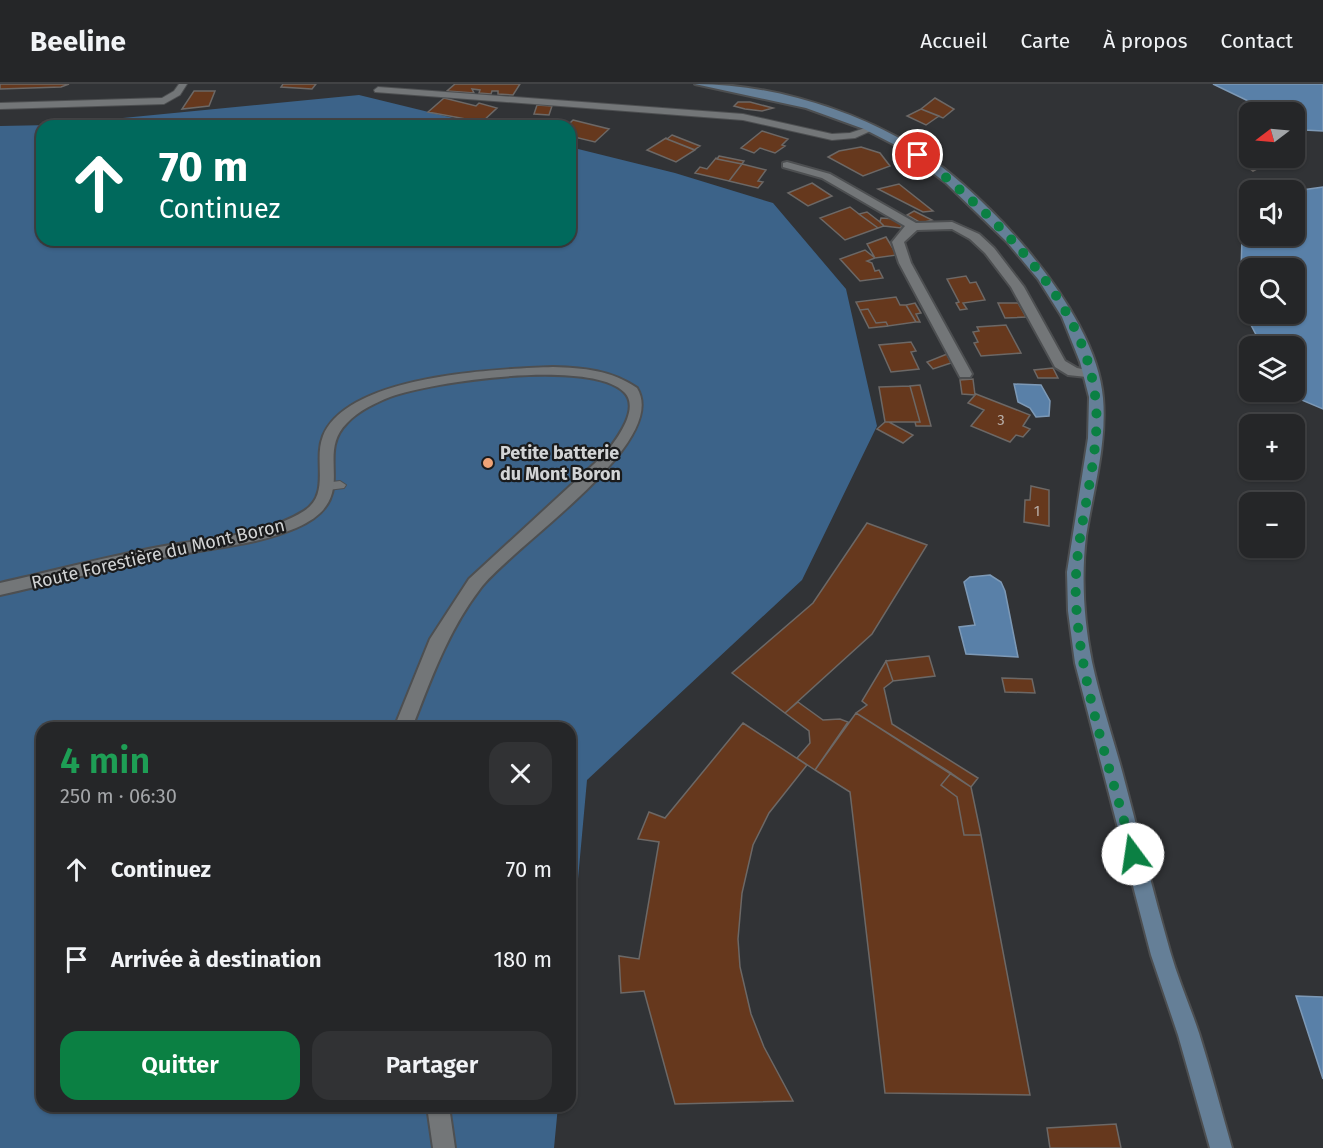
<!DOCTYPE html>
<html lang="fr">
<meta charset="utf-8">
<style>
body{margin:0;font-family:"Fira Sans",sans-serif;background:#313234;color:#f1f3f6;height:100vh;display:flex;flex-direction:column;font-size:22px;white-space:nowrap}
*{box-sizing:border-box;margin:0}
p{font-size:20px;color:#a3a5a8}
.icon{flex:none;width:33px;height:33px;fill:none;stroke:currentColor;stroke-width:2;stroke-linecap:round;stroke-linejoin:round}
.map{position:relative;flex:1;overflow:hidden}
.side{position:absolute;left:36px;top:638px;width:540px;height:390px;display:flex;flex-direction:column;background:#252628;border-radius:18px;box-shadow:0 2px 4px #0004,0 0 0 2px #424345}
.side>*{flex:none}
.guide{position:absolute;left:36px;top:36px;width:540px;height:126px;border-radius:18px;box-shadow:0 2px 4px #0004,0 0 0 2px #424345;background:#00695c;color:#fff;overflow:hidden}
.needle{width:39px;rotate:254deg}
.tools{position:absolute;left:1239px;top:18px;display:grid;gap:12px}
.tools a{display:grid;place-items:center;width:66px;height:66px;border-radius:12px;background:#252628;box-shadow:0 2px 4px #0004,0 0 0 2px #424345;font-size:30px}
.pin{position:absolute;display:grid;place-items:center;width:51px;height:51px;color:#fff;margin:-26px;border:3px solid #fff;border-radius:50%;box-shadow:0 2px 6px #0007}
.me{position:absolute;width:66px;margin:-33px;rotate:346deg;stroke-linejoin:round;filter:drop-shadow(0 0 4px #0008)}
.turn{display:flex;align-items:center;gap:21px;height:126px;padding:0 24px;font-size:27px}
.turn .icon{width:78px;height:78px;stroke-width:2.5}
.turn b{display:block;font-size:42px;line-height:51px}
.round{display:grid;place-items:center;flex:none;width:63px;height:63px;border-radius:18px;background:#313234}
.head{display:flex;align-items:center;justify-content:space-between;height:102px;padding:0 24px}
h1{font-size:36px;font-weight:600;line-height:45px;color:#1e9e55}
.button{display:flex;gap:12px;margin-top:auto;padding:12px 24px}
.button a{flex:1;height:69px;border-radius:18px;background:#0b8043;color:#fff;font-size:24px;font-weight:600;line-height:69px;text-align:center}
.button a+a{background:#313234;color:#f1f3f6}
ul{padding:0;list-style:none}
li{display:flex;align-items:center;gap:18px;height:90px;padding:0 24px}
li div{flex:1}
li b{display:block;font-size:22px}
li em{font-style:normal}
header{display:flex;align-items:center;gap:36px;box-sizing:border-box;height:84px;padding:0 30px;background:#252628;border-bottom:2px solid #424345}
header strong{font-size:28px}
nav{display:flex;gap:33px;margin-inline-start:auto;font-size:21px}
.map>svg:first-child{display:block}
.forest{fill:#3c6389}
.water{fill:#5980a8;stroke:#7d99b6;stroke-width:1.5;fill-rule:evenodd}
.building{fill:#66381d;stroke:#6c6866;stroke-width:1.5}
.lines{fill:none;stroke-linecap:round;stroke-linejoin:round}
.service-casing{stroke:#4d4f51;stroke-width:2}
.minor-casing{stroke:#4d4f51;stroke-width:4}
.secondary-casing{stroke:#4d4f51;stroke-width:4}
.service{fill:#737678;fill-rule:evenodd}
.minor{fill:#737678;fill-rule:evenodd}
.secondary{fill:#657f97;fill-rule:evenodd}
.route{stroke:#0b8043;stroke-width:10;stroke-dasharray:0 18}
.poi-dot{fill:#efa377;stroke:#1a1b1c;stroke-width:2}
.labels{text-anchor:middle;dominant-baseline:central;stroke-width:4.5;stroke-linejoin:round;paint-order:stroke}
.number-label{font-size:15px;fill:#b7ada7}
.poi-label{font-size:18px;font-weight:bold;fill:#d2d4d5;stroke:#1a1b1c;text-anchor:start}
.street-label{font-size:18px;fill:#d2d4d5;stroke:#1a1b1c}
</style>
<header>
<strong>Beeline</strong>
<nav><a>Accueil</a><a>Carte</a><a>À propos</a><a>Contact</a></nav>
</header>
<div class="map">
<svg width="1323" height="1064" viewBox="0 0 1323 1064">
<rect width="100%" height="100%" fill="#313336"/>
<path class="forest" d="M 359,11 L 486,42 L 42,42 L 42,156 L 570,156 L 570,63 L 675,89 L 773,119 L 846,205 L 877,342 L 802,496 L 587,696 L 570,883 L 570,644 L 42,644 L 42,1022 L 558,1022 L 554,1064 L 0,1064 L 0,42 L 51,41 Z"/>
<path class="water" d="M 1213,0 L 1323,0 L 1323,47 L 1304,46 L 1295,41 L 1294,28 L 1271,28 Z
M 1323,103 L 1323,325 L 1285,309 L 1294,308 L 1294,262 L 1262,262 L 1240,220 L 1243,121 L 1249,119 L 1250,152 L 1294,152 L 1295,107 ZM 1294,184 L 1294,230 L 1250,230 L 1250,184 Z
M 1014,300 L 1041,301 L 1050,317 L 1049,332 L 1036,333 L 1030,324 L 1018,318 Z
M 990,491 L 1001,498 L 1005,507 L 1018,573 L 966,570 L 959,543 L 975,541 L 964,498 L 970,493 Z
M 1296,912 L 1323,913 L 1323,995 Z"/>
<path class="building" d="M 0,0 L 69,0 L 61,3 L 0,5 Z
M 283,0 L 316,0 L 312,5 L 281,3 Z
M 455,0 L 520,0 L 513,11 L 498,10 L 498,7 L 492,7 L 491,10 L 479,9 L 480,6 L 472,5 L 474,9 L 447,7 Z
M 194,7 L 215,7 L 209,22 L 182,25 Z
M 444,14 L 476,22 L 479,19 L 497,24 L 482,38 L 428,28 Z
M 935,14 L 954,25 L 943,34 L 921,25 Z
M 738,18 L 750,18 L 773,24 L 762,27 L 745,25 L 734,22 Z
M 537,21 L 552,22 L 549,31 L 534,30 Z
M 921,25 L 939,32 L 926,41 L 907,32 Z
M 573,36 L 609,45 L 595,58 L 570,52 L 570,42 L 567,42 Z
M 762,47 L 788,55 L 782,61 L 785,62 L 775,69 L 760,64 L 754,69 L 741,64 Z
M 672,51 L 700,62 L 694,66 L 667,55 Z
M 666,54 L 667,55 L 695,66 L 676,78 L 647,66 Z
M 861,63 L 880,69 L 890,82 L 863,92 L 828,73 L 839,67 Z
M 719,72 L 744,77 L 742,80 L 717,75 Z
M 716,74 L 717,75 L 742,80 L 729,97 L 695,89 L 700,83 L 707,85 Z
M 1241,78 L 1254,78 L 1261,83 L 1253,87 Z
M 742,80 L 766,86 L 758,97 L 763,98 L 758,104 L 729,97 Z
M 812,99 L 832,112 L 808,122 L 788,109 Z
M 899,100 L 933,127 L 923,128 L 878,105 Z
M 850,123 L 859,130 L 878,144 L 845,156 L 820,134 Z
M 914,127 L 932,136 L 921,139 L 907,131 Z
M 867,128 L 880,138 L 884,142 L 878,144 L 859,130 Z
M 881,134 L 897,135 L 902,138 L 901,144 L 884,142 L 880,138 Z
M 886,153 L 897,171 L 875,174 L 867,160 Z
M 865,166 L 875,174 L 867,177 L 872,179 L 875,187 L 879,186 L 883,194 L 860,197 L 840,175 Z
M 966,192 L 970,199 L 976,198 L 985,216 L 963,219 L 967,225 L 960,226 L 956,219 L 959,218 L 947,195 Z
M 896,213 L 900,221 L 906,221 L 916,238 L 888,242 L 886,238 L 876,239 L 868,225 L 860,226 L 856,218 Z
M 915,219 L 921,229 L 916,230 L 920,238 L 916,238 L 906,221 Z
M 998,219 L 1018,219 L 1026,233 L 1005,234 Z
M 868,225 L 876,239 L 886,238 L 888,242 L 869,244 L 860,226 Z
M 1006,241 L 1021,269 L 981,272 L 974,259 L 978,258 L 973,248 L 979,247 L 977,243 Z
M 911,258 L 916,267 L 911,268 L 919,285 L 891,288 L 879,261 Z
M 947,270 L 951,279 L 933,285 L 927,278 Z
M 1053,284 L 1058,294 L 1038,294 L 1034,286 Z
M 973,295 L 975,311 L 962,310 L 960,296 Z
M 920,301 L 931,342 L 916,342 L 915,338 L 920,338 L 910,302 Z
M 910,302 L 920,338 L 885,338 L 879,303 Z
M 976,310 L 1030,331 L 1023,342 L 1030,345 L 1023,353 L 1016,351 L 1010,358 L 971,342 L 984,326 L 968,319 Z
M 885,338 L 889,338 L 913,351 L 903,359 L 877,345 Z
M 1031,402 L 1049,406 L 1049,442 L 1024,438 L 1025,416 L 1030,416 Z
M 867,439 L 927,461 L 872,550 L 785,629 L 732,589 L 813,519 Z
M 929,572 L 935,592 L 893,597 L 886,577 Z
M 886,577 L 893,597 L 884,604 L 892,640 L 978,694 L 971,703 L 856,629 L 867,621 L 862,617 Z
M 1002,594 L 1032,595 L 1035,609 L 1005,608 Z
M 798,618 L 823,636 L 840,635 L 848,638 L 815,686 L 797,674 L 810,659 L 809,647 L 785,629 Z
M 856,629 L 951,689 L 941,701 L 957,713 L 964,751 L 981,751 L 1030,1011 L 885,1009 L 850,708 L 815,686 Z
M 743,639 L 807,681 L 769,729 L 753,761 L 742,809 L 738,855 L 740,883 L 751,930 L 764,963 L 793,1017 L 675,1020 L 644,907 L 621,909 L 619,872 L 639,875 L 659,758 L 638,755 L 649,728 L 665,734 Z
M 951,689 L 971,703 L 981,751 L 964,751 L 957,713 L 941,701 Z
M 1116,1040 L 1121,1064 L 1050,1064 L 1047,1044 Z"/>
<g class="lines">
<g class="service-casing">
<path id="service" d="M 179,0 L 187,0 L 180,11 L 164,20 L 0,25 L 0,19 L 162,14 L 174,7 Z
M 378,3 L 743,30 L 832,50 L 850,49 L 871,42 L 875,45 L 855,54 L 832,56 L 743,36 L 375,8 L 374,6 Z
M 340,397 L 346,401 L 344,404 L 328,406 L 322,402 L 324,399 Z"/>
</g>
<g class="minor-casing">
<path id="minor" d="M 787,78 L 830,90 L 916,139 L 952,138 L 979,150 L 994,164 L 1024,203 L 1065,277 L 1077,284 L 1096,288 L 1096,294 L 1068,291 L 1055,283 L 1011,203 L 985,169 L 970,155 L 952,145 L 917,146 L 904,158 L 911,179 L 972,290 L 970,293 L 960,293 L 899,179 L 892,158 L 905,142 L 822,94 L 783,83 L 783,79 Z
M 553,283 C 584,284 611,286 637,304 C 671,359 511,463 480,505 C 448,547 431,595 412,644 L 394,644 L 430,555 L 469,495 L 606,369 C 616,356 641,324 624,308 C 590,275 433,297 390,313 C 375,319 358,327 347,339 C 313,372 363,415 296,444 C 257,461 214,463 173,472 C 115,483 58,498 0,511 L 0,499 C 53,487 106,473 159,463 C 207,454 262,453 304,427 C 331,410 313,377 323,352 C 348,291 496,285 553,283 Z
M 427,1022 L 449,1022 L 455,1064 L 433,1064 Z"/>
</g>
<g class="secondary-casing">
<path id="secondary" d="M 695,0 C 764,0 838,21 899,54 C 975,96 1096,223 1103,314 C 1107,361 1093,407 1086,452 C 1081,494 1084,537 1092,578 C 1100,615 1112,651 1122,687 C 1138,747 1153,808 1170,867 C 1178,895 1190,922 1199,949 C 1211,987 1221,1026 1232,1064 L 1210,1064 L 1178,951 L 1151,871 L 1075,579 L 1068,527 L 1067,488 L 1088,354 L 1089,313 L 1080,278 L 1062,233 L 1038,195 L 1007,158 L 946,99 L 899,63 L 864,45 L 806,24 Z"/>
</g>
<use href="#service" class="service"/>
<use href="#minor" class="minor"/>
<use href="#secondary" class="secondary"/>
</g>
<g class="lines">
<path class="route" d="M 918,71 C 940,87 960,106 980,124 C 1043,184 1103,258 1096,350 C 1092,407 1073,460 1076,517 C 1080,602 1112,688 1133,770"/>
</g>
<circle class="poi-dot" cx="488" cy="379" r="6"/>
<g class="labels">
<g class="number-label">
<text x="1001" y="336">3</text>
<text x="1037" y="427">1</text>
</g>
<g class="poi-label">
<text x="500" y="369">Petite batterie<tspan x="500" dy="21">du Mont Boron</tspan></text>
</g>
<g class="street-label">
<text transform="translate(158 470) rotate(-13)">Route Forestière du Mont Boron</text>
</g>
</g>
</svg>
<div class="tools">
<a><svg class="needle" viewBox="-14 -14 28 28"><path d="M0-13l5 13h-10z" fill="#e53935"/><path d="M0 13l5-13h-10z" fill="#a3a5a8"/></svg></a>
<a><svg class="icon" aria-label="sound" viewBox="0 0 24 24"><path d="M4 9h4l5-4v14l-5-4H4zM17 9q2 3 0 6"/></svg></a>
<a><svg class="icon" aria-label="search" viewBox="0 0 24 24"><circle cx="10" cy="10" r="6"/><path d="M15 15l6 6"/></svg></a>
<a><svg class="icon" aria-label="layers" viewBox="0 0 24 24"><path d="M12 4l9 5-9 5-9-5zM3 14l9 5 9-5"/></svg></a>
<a>+</a>
<a>−</a>
</div>
<div class="pin" style="left:918px;top:71px;background:#d93025"><svg class="icon" aria-label="arrive" viewBox="0 0 24 24"><path d="M6 21V4h12l-3 4 3 4H6"/></svg></div>
<svg class="me" style="left:1133px;top:770px" viewBox="-20 -20 40 40"><circle r="19" fill="#fff"/><path d="M0-13L10 11 0 6-10 11z" fill="#0b8043"/></svg>
<div class="guide">
<div class="turn"><svg class="icon" aria-label="ahead" viewBox="0 0 24 24"><path d="M12 20V5M6 11l6-6 6 6"/></svg><div><b>70 m</b>Continuez</div></div>
</div>
<section class="side">
<div class="head"><div><h1>4 min</h1><p>250 m · 06:30</p></div><a class="round"><svg class="icon" aria-label="close" viewBox="0 0 24 24"><path d="M6 6l12 12M18 6L6 18"/></svg></a></div>
<ul>
<li><svg class="icon" aria-label="ahead" viewBox="0 0 24 24"><path d="M12 20V5M6 11l6-6 6 6"/></svg><div><b>Continuez</b></div><em>70 m</em></li>
<li><svg class="icon" aria-label="arrive" viewBox="0 0 24 24"><path d="M6 21V4h12l-3 4 3 4H6"/></svg><div><b>Arrivée à destination</b></div><em>180 m</em></li>
</ul>
<div class="button"><a>Quitter</a><a>Partager</a></div>
</section>
</div>
